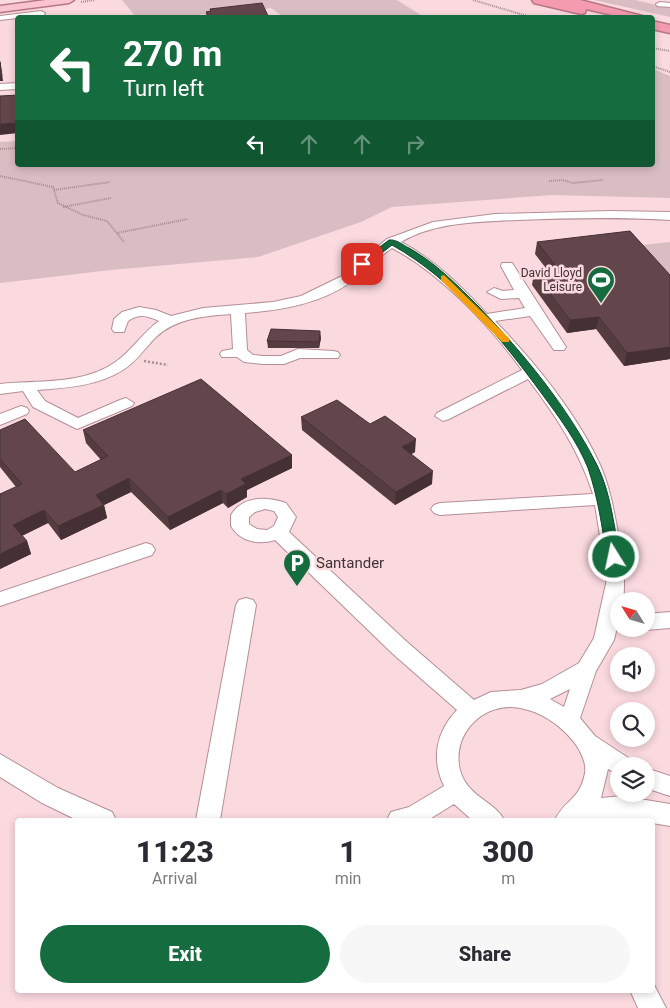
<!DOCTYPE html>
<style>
body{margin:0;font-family:Roboto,sans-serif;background:#f7f7f7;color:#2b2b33;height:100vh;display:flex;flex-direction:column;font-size:19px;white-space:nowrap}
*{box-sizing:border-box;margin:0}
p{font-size:16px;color:#7c7c81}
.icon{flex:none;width:28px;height:28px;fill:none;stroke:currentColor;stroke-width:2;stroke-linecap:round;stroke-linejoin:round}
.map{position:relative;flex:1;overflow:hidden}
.details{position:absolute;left:15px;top:818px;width:640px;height:175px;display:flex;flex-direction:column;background:#fff;border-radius:5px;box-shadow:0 2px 8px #0003}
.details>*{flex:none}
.banner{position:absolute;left:15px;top:15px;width:640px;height:152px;border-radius:5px;box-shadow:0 2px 8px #0003;background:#156c3e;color:#fff;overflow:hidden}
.needle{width:32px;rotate:307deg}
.fabs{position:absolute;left:610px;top:592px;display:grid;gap:10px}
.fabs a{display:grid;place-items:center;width:45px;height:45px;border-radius:50%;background:#fff;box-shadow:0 2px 8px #0003;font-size:25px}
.pin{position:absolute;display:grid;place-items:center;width:42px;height:42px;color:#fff;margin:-21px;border-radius:10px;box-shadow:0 2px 8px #0006}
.me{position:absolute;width:55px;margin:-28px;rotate:350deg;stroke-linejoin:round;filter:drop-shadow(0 0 4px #0008)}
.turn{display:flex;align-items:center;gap:18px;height:105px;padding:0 25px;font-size:22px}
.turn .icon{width:65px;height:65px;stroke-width:2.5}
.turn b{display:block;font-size:35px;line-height:42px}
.lanes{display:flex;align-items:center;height:48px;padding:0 25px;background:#0003;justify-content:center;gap:25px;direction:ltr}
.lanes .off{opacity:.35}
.eta{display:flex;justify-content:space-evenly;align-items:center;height:85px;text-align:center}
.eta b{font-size:30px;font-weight:800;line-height:35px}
.cta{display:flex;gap:10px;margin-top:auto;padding:10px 25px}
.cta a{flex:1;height:58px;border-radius:30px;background:#156c3e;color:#fff;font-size:20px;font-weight:800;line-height:58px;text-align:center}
.cta a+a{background:#f7f7f7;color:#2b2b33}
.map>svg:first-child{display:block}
.green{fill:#d9bdc3}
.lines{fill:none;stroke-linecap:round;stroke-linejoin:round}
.minor-casing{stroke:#b48f97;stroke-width:2}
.major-casing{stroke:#b67685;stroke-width:3}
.highway-casing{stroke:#b67685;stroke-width:3}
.path-far1{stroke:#a68e92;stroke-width:2;stroke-dasharray:1 1;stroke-linecap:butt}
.path{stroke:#a68e92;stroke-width:2.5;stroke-dasharray:2 2;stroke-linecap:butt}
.minor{fill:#fff;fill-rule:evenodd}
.major{fill:#f9c3d0;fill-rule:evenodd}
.highway{fill:#f59bb0;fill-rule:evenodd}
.wall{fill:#553c41}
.shaded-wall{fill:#453135}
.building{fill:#63464c;stroke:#453135}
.route{fill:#156c3e;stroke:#0e4628}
.slow{fill:#f59e0b}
.labels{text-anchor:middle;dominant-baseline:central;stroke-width:5;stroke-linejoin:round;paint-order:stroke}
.far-poi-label{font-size:12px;fill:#413235;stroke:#fad9df;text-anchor:end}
.poi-label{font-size:15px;fill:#413235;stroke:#fad9df;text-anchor:start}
</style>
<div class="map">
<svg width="670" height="1008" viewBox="0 0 670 1008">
<rect width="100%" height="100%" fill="#fad9df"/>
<path class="green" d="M 122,0 L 397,0 L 424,17 L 284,17 L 271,8 L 212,17 L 191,17 L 204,16 L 204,14 L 185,18 L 136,17 Z
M 594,0 L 635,0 L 670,8 L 670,17 Z
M 653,69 L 670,76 L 670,198 L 552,195 L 392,207 L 361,222 L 258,257 L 111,270 L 0,283 L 0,142 L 17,141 L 18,165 L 652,165 Z
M 670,242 L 670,277 L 642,245 Z"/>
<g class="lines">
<g class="minor-casing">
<path id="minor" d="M 660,2 L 670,3 L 670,7 L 657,6 L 656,4 Z
M 41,11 L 45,13 L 44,15 L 0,20 L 0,16 Z
M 18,83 L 18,89 L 0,90 L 0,84 Z
M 609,211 L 670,212 L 670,220 C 619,217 568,218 517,220 C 478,222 435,222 401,242 C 435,260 461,286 487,314 L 525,308 L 519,298 L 501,299 L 487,292 L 494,288 L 503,291 L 514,290 L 501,266 L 502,263 L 512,263 L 566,347 L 564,350 L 554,350 L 530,316 L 495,321 C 533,360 579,416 601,467 C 610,488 614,511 618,533 C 622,557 626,577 623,601 L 619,601 L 619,619 L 614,640 L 596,671 L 580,718 L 595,736 L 630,759 L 633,766 L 619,766 L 619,775 L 608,769 L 601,798 L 622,796 L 670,804 L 670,826 L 652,823 L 652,820 L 622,818 L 555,820 C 565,799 580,800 585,773 C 587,763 580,750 574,742 C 560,725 542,712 520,708 C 484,701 451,734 460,770 C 467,797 495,801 504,820 L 472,820 L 454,804 L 428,820 L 387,820 L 391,812 L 409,807 L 444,786 C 431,759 436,732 457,710 L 393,654 L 275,540 C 259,545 240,542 231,526 L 231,515 C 243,495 267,497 286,503 L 296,517 L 289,532 L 407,642 L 474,700 L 491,692 L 521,690 L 542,684 L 579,663 L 594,638 L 607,579 L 595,505 L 440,515 L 434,513 L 431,509 L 434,505 L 440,503 L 593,494 C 579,450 555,415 528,379 L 449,419 L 443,421 L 435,416 L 437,413 L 522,370 C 490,326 440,273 392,248 C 377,258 366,272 351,282 C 320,304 282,310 245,313 L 247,350 L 253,355 L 263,356 L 281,356 L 298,349 L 333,351 L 338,352 L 340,355 L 338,358 L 300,358 L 284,364 L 263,364 L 244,362 L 237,357 L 222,357 L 220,354 L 222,351 L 233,349 L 231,314 C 204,316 176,318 156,337 C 145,348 136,362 123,370 C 98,386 66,388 37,390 L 45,401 L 78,418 L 120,400 L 126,398 L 134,403 L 132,406 L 77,429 L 33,407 L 23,391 L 0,394 L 0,384 C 37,380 82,385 114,363 C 131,352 142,333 159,321 C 148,316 139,313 128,321 L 124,332 L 114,332 L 112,329 L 114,319 L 122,312 L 139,307 L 156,310 L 171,316 L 203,308 L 273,302 L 301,296 L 342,276 L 387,239 L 433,222 L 495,214 ZM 265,509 L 274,511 L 278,517 L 274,526 L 267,530 L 257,529 L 249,524 L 249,517 L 255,512 ZM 570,689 L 564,707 L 550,699 Z
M 21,406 L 27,408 L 29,411 L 27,414 L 0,425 L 0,414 Z
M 146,543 L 152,545 L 155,550 L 152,555 L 0,606 L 0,592 Z
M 246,598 L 253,600 L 256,605 L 220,820 L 196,820 L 236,605 L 239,600 Z
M 670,612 L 670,628 L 646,630 L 643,629 L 646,629 L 646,614 Z
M 0,754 L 58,788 L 112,812 L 116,820 L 77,820 L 42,803 L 0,777 Z
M 646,768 L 670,776 L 670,796 L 646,788 Z
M 652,981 L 666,1008 L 638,1008 L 630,990 L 652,990 Z"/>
</g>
<g class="major-casing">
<path id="major" d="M 46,0 L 74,0 L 69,3 L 0,12 L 0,6 Z"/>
</g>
<g class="highway-casing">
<path id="highway" d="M 532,0 L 580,0 L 650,18 L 625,18 L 586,9 L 585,13 L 581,14 L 534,3 Z
M 652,21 L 670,25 L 670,33 L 652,29 Z"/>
</g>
<path class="path-far1" d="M 473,0 L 534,18
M 81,2 L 95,0
M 652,48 L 670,51
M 652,66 L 670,72
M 0,149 L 18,148
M 0,176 L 53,187 L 58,203 L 83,215 L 107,221 L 124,242
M 549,181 L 562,180 L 573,183 L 603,180
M 54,190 L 110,182
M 63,207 L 111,198
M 117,233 L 188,219"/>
<path class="path" d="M 144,361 L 168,365"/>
<use href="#minor" class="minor"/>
<use href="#major" class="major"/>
<use href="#highway" class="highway"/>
</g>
<path class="wall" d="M 210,9 L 269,18 L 207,18 L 206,12 L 210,11 Z
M 537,242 L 670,275 L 670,359 L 624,366 L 596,329 L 567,333 L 532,285 L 534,273 L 548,271 L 535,254 Z
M 321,338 L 319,348 L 268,348 L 267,341 Z
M 301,417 L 370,424 L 415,452 L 411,454 L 432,484 L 395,505 L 302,430 Z
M 0,430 L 75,472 L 101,460 L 86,443 L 83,430 L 292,455 L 292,468 L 247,490 L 247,497 L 228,508 L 223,503 L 170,530 L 131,492 L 104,505 L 107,518 L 61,540 L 48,523 L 22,536 L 27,541 L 31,554 L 0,569 L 16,487 L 0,467 Z"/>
<path class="shaded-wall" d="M 0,60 L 3,81 L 0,81 Z
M 18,123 L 18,133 L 0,135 L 0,124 Z
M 599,317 L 596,329 L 567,333 L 570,320 Z
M 320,331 L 321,338 L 319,348 L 319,342 Z
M 670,347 L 670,359 L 624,366 L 627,353 Z
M 416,439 L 415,452 L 401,460 L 402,447 Z
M 292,455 L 292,468 L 247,490 L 247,497 L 228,508 L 226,494 L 241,479 Z
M 433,471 L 432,484 L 395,505 L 396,492 Z
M 129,478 L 131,492 L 104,505 L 107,518 L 61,540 L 58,526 L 96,495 Z
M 221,490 L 223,503 L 170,530 L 168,517 Z
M 44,510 L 48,523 L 17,538 L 13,525 Z
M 27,541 L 31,554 L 0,569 L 0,554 Z"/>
<path class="building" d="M 262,3 L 269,18 L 211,18 L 206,12 L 211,11 L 210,9 Z
M 0,62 L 2,76 L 0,76 Z
M 18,95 L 18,123 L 0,124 L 0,96 Z
M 630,231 L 670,275 L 670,347 L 627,353 L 599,317 L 570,320 L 534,273 L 559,270 L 537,242 Z
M 271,329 L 320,331 L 319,342 L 267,341 Z
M 201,379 L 292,455 L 241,479 L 246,484 L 226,494 L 221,490 L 168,517 L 129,478 L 96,495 L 104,505 L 58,526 L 44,510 L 13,525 L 27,541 L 0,554 L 0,494 L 22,484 L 0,459 L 0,430 L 25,419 L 75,472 L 108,456 L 83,430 Z
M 337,400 L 370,424 L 385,416 L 416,439 L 402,447 L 433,471 L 396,492 L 301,417 Z"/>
<path class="route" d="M 389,240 C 396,239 403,245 409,248 C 436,263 457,285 479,307 C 524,354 567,406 597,465 C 611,493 614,527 620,557 L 618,560 L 614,561 L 607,557 C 602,527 598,497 588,468 C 577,441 559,417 542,394 C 501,338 454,280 392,245 L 365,266 L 360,266 L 360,262 Z"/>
<path class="slow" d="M 444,275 L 509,338 L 509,342 L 502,342 L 441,280 L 441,276 Z"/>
<defs>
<g id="stadium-pin" transform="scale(1.4375)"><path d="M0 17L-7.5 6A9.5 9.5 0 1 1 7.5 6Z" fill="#156c3e" stroke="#fad9df"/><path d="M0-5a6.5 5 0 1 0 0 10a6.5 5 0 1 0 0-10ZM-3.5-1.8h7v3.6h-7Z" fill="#fff"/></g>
<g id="parking-pin" transform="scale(1.4375)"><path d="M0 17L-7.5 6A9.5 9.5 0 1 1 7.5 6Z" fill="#156c3e" stroke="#fad9df"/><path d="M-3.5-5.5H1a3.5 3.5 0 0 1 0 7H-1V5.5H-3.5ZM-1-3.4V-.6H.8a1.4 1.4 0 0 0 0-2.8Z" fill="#fff"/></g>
</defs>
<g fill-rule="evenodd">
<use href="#stadium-pin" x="601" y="280"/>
<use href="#parking-pin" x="297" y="563"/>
</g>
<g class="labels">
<g class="far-poi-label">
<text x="582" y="273">David Lloyd<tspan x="582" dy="14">Leisure</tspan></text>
</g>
<g class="poi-label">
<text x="316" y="563">Santander</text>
</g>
</g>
</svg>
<div class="fabs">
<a><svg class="needle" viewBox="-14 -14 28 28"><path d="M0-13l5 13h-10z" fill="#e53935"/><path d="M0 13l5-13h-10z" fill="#7c7c81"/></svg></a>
<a><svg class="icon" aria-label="sound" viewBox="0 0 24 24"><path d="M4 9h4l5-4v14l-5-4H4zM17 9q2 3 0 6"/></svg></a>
<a><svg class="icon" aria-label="search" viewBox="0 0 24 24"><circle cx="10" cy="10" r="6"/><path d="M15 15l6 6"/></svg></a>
<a><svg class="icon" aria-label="layers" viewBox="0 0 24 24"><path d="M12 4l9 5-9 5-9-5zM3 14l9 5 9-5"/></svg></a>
</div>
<div class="pin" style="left:362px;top:264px;background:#d93025"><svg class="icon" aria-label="arrive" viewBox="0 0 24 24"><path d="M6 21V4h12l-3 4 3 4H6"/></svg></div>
<svg class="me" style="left:614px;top:557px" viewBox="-20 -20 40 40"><circle r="17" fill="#156c3e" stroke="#fff" stroke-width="3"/><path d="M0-11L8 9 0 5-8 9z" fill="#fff"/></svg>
<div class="banner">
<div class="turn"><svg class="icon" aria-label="left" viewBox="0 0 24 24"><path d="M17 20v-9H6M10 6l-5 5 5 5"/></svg><div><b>270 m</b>Turn left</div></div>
<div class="lanes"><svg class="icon" aria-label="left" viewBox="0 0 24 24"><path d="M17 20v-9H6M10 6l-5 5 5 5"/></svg><svg class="icon off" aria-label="ahead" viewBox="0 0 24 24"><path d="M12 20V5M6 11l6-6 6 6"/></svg><svg class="icon off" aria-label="ahead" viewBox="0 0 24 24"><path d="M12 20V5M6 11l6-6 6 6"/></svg><svg class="icon off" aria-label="right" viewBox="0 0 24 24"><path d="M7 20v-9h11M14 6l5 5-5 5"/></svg></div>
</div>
<section class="details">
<div class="eta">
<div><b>11:23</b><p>Arrival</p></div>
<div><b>1</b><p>min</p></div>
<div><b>300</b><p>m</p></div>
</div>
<div class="cta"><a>Exit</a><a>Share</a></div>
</section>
</div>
